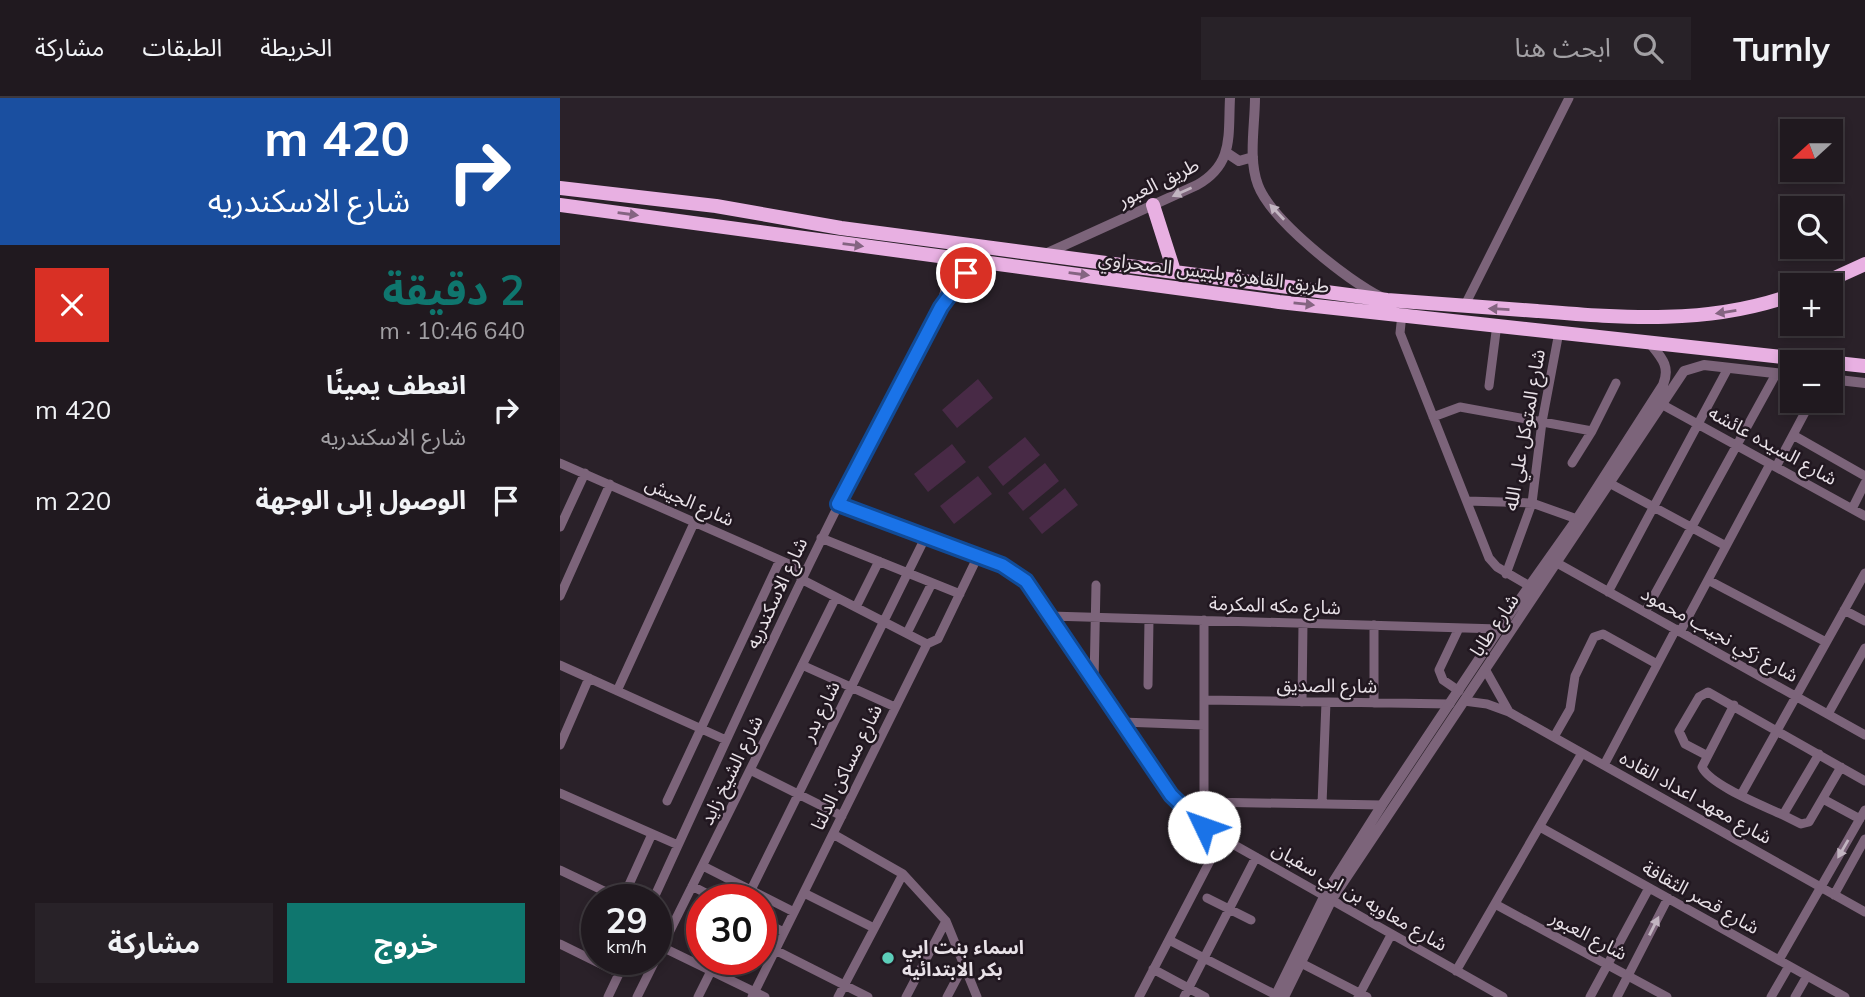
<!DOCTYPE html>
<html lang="ar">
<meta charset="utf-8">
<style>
body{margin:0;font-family:Mulish,"Noto Sans Arabic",sans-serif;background:#282228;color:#f1f3f6;direction:rtl;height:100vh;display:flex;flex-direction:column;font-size:26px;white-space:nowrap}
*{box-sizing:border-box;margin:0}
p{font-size:23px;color:#a2a0a4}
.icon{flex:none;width:38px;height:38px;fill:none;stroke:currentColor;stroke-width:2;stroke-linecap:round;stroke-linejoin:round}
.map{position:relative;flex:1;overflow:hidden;direction:ltr}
.panel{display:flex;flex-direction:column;background:#20191f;width:560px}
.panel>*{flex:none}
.guide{background:#1a4fa0;color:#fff;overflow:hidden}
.needle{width:46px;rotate:249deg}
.buttons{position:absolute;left:1220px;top:21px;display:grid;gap:14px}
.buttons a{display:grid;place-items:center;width:63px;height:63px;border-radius:0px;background:#20191f;box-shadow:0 4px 10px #0003,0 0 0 2px #3d383d;font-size:35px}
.speed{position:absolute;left:21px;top:786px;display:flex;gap:14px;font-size:35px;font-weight:700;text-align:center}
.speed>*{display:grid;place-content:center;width:91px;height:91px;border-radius:50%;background:#20191f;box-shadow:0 4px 10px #0003,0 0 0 2px #3d383d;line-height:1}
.speed small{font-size:18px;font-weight:400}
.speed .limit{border:10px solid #d22;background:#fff;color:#111}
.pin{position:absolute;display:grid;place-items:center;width:60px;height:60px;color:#fff;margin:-30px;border:4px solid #fff;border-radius:50%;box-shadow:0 2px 7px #0007}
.me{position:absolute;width:77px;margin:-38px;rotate:312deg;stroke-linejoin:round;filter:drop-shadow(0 0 5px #0008)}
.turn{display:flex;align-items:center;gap:24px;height:147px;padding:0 35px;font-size:32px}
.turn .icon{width:91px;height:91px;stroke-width:2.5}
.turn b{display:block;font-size:49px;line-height:60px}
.round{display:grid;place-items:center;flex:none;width:74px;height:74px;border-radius:0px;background:#282228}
.overview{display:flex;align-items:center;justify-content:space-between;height:119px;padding:0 35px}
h1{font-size:42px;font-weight:700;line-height:52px;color:#0f766e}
.cta{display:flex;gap:14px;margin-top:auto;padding:14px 35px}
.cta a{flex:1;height:80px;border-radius:0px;background:#0f766e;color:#fff;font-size:28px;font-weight:700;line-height:80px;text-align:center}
.cta a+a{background:#282228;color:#f1f3f6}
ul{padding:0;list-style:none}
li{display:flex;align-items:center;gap:21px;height:91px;padding:0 35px}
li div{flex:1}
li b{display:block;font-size:26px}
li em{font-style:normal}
header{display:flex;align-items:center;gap:42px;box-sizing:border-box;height:98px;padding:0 35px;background:#20191f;border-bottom:2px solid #3d383d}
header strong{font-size:33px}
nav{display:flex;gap:38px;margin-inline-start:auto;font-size:24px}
.search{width:490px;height:63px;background:#282228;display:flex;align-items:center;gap:18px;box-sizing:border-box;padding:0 24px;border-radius:0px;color:#a2a0a4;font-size:26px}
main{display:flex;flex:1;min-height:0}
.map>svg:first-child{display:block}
.green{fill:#482a46}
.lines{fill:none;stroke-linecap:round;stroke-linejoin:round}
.minor{stroke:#7c647a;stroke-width:9}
.tertiary{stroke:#7c647a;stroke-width:10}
.trunk{stroke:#e8b0e2;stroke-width:14}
.oneway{fill:#c2b5c1}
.oneway2{fill:#846481}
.route-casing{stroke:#114b97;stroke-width:18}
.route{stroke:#1a73e8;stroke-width:12}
.poi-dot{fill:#5cceba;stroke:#211720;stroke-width:2.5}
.labels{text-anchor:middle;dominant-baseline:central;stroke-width:5;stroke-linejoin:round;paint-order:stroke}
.street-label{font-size:19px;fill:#e8e1e7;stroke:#211720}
.poi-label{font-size:19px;font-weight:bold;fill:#e8e1e7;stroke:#211720;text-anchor:start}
</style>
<header>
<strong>Turnly</strong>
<div class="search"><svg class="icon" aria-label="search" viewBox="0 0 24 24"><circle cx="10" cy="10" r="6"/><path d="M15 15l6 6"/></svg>ابحث هنا</div>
<nav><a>الخريطة</a><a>الطبقات</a><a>مشاركة</a></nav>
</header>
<main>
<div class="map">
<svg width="1305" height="899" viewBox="0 0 1305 899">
<rect width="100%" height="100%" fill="#2a2129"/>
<path class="green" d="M 418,281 L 433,300 L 397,330 L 382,312 Z
M 465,339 L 480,357 L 443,388 L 428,369 Z
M 392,346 L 406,364 L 368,394 L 354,376 Z
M 485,365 L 499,383 L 463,413 L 448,395 Z
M 418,378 L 432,396 L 394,426 L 380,408 Z
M 505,390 L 518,407 L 482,436 L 469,420 Z"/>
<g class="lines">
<path class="minor" d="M 382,204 L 387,184 L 384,158
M 904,209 L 1009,0
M 842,216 L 840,235 L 929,460 L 937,469 L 973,490
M 929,288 L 937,226
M 1103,307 L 1305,418
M 873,319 L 900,309 L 1032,333
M 1233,337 L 1305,378
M 0,365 L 245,473
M 1012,365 L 1032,333 L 1056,285
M 1216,369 L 1251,303
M 1051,386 L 1166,448
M 907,403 L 972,405 L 1017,421
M 278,406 L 442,467 L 466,483 L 479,501 L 611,697 L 632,720 L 662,740 L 943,899
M 1292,411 L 1305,385
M 0,429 L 25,375
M 261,440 L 400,496
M 997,465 L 1305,637
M 946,476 L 972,405 L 982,324 L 999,234
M 241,481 L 367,546
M 1148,482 L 1266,544
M 1048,494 L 1168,270
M 0,498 L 50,386
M 296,509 L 319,463
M 1284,512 L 1305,523
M 1085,514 L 1216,276
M 490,518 L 939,531
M 1120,534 L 1210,366
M 347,535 L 372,485
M 0,567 L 166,642
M 242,567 L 335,609
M 925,571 L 948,612
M 534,583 L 536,487
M 588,587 L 589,521
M 57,593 L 134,425
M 899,593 L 883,582 L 879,572 L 899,530
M 644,602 L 890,606
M 904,603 L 927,606 L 949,614 L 1305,814
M 742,604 L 743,525
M 814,605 L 814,527
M 1174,607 L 1142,669 C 1150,687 1204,708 1223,717 L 1259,656
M 1268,616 L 1305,550
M 562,624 L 644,627
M 994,639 L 1010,611 L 1015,578 L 1034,539 L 1043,536 L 1097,566
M 0,647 L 29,580
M 1146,657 L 1125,646 L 1119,633 L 1139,599 L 1148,594 L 1305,683
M 1044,667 L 1116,531
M 190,672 L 282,718
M 0,695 L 118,747
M 1181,697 L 1305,475
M 1263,701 L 1300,721
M 107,703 L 220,462
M 644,704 L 822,707
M 762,706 L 766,604
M 1223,717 L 1241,726 L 1249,724 L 1281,669
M 644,729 L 644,522
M 980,729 L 1285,899
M 273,736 L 343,776 L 386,823 L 417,899
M 143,768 L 234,814
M 0,772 L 63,802
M 132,788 L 159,802
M 244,795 L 314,830
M 1274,797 L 1305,741
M 647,800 L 691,822
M 62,802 L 92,736
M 93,802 C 167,641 239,480 321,324 C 349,270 373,205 420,163
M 186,802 L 365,440
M 935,806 L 1107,899
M 201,823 L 224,834
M 609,842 L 716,897
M 0,846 L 59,875
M 102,849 L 205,899
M 215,852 L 308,899
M 1219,862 L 1305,712
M 741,865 L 807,899
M 593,871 L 645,899
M 896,873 L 1022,655
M 48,899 L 66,861
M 77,899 L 276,499
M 138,899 L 157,861
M 192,899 L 367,546 L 378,541 L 417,460
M 278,899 L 343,776
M 346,899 L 386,823
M 387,899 L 404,867
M 579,899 L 662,740
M 624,899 L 696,759
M 798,899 L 831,837
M 1030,899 L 1089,790
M 1057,899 L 1108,800
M 1211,899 L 1229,868
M 1235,899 L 1247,878"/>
<path class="tertiary" d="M 695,0 C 695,27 688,61 698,87 C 711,122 787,182 821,199
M 667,55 L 679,63 L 693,59
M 485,156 L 637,87 C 674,66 668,38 670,0
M 1270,281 L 1305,285
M 715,899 L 765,797 L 822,707 L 939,531 L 1017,421 L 1103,287 C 1111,268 1101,259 1089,244
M 724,899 L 772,801 L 1124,273 L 1144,267 L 1232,277"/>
<path class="trunk" d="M 0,90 L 156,108 L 281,130 L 827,202 C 877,206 927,209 977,213 C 1064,220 1148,227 1232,197
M 0,107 L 719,204 L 1305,268
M 593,107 L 614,173
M 1259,187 L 1305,166"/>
</g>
<defs><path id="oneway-solid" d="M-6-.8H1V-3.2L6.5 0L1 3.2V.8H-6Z" transform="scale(1.75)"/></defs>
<g class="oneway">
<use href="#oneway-solid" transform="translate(622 94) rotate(156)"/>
<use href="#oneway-solid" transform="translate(717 114) rotate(-133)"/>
<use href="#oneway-solid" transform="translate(1283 751) rotate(120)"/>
<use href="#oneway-solid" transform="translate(1094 828) rotate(-63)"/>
</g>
<g class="oneway2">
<use href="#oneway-solid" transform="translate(68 116) rotate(8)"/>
<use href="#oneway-solid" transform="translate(293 147) rotate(7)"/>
<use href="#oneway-solid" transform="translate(519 176) rotate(8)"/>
<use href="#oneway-solid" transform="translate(744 206) rotate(6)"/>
<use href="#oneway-solid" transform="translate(939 211) rotate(-177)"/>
<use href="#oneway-solid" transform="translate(1166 214) rotate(171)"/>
</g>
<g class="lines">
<g class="route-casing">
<path id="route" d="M 406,175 L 381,209 L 278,406 L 442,467 L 466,483 L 611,697 L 644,729"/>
</g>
<use href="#route" class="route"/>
</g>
<circle class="poi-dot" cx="328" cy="860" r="7"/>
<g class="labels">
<g class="street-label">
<text transform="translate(598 84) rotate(-26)">طريق العبور</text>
<text transform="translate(654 174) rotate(7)">طريق القاهرة, بلبيس الصحراوي</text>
<text transform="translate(964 332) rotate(-80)">شارع المتوكل علي الله</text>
<text transform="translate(1213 347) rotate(29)">شارع السيده عائشه</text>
<text transform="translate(130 403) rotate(24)">شارع الجيش</text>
<text transform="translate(216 495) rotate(-65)">شارع الاسكندريه</text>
<text transform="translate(715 507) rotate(2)">شارع مكه المكرمة</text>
<text transform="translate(934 527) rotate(-56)">شارع طابا</text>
<text transform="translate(1160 536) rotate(29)">شارع زكي نجيب محمود</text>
<text transform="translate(767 587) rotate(1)">شارع الصديق</text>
<text transform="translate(260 613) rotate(-64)">شارع بدر</text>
<text transform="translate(286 669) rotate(-64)">شارع مساكن الدلتا</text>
<text transform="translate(171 672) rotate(-64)">شارع الشيخ زايد</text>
<text transform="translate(1136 699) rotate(29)">شارع معهد اعداد القاده</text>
<text transform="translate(800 798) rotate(30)">شارع معاويه بن ابي سفيان</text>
<text transform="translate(1141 799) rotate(29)">شارع قصر الثقافة</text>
<text transform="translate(1029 837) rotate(28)">شارع العبور</text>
</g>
<g class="poi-label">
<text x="342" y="849">اسماء بنت ابي<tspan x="342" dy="22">بكر الابتدائيه</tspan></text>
</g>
</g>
</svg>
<div class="buttons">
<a><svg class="needle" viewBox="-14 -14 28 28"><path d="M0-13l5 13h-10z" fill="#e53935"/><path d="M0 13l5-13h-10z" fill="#a2a0a4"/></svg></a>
<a><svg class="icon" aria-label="search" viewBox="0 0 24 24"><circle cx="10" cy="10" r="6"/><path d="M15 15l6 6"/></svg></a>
<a>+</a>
<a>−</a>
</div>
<div class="speed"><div>29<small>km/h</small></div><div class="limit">30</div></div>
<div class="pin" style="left:406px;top:175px;background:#d93025"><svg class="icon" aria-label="arrive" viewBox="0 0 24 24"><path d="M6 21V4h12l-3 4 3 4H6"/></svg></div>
<svg class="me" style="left:644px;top:729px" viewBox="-20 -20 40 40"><circle r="19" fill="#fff"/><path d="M0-13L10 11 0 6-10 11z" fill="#1a73e8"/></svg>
</div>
<section class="panel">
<div class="guide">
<div class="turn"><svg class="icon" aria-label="right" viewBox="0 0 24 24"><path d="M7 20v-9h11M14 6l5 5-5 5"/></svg><div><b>420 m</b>شارع الاسكندريه</div></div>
</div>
<div class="overview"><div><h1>2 دقيقة</h1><p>640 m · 10:46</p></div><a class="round" style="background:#d93025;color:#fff"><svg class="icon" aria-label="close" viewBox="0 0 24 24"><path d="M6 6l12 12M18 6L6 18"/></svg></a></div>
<ul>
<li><svg class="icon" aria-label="right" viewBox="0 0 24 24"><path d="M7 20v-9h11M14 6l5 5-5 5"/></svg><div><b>انعطف يمينًا</b><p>شارع الاسكندريه</p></div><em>420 m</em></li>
<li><svg class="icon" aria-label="arrive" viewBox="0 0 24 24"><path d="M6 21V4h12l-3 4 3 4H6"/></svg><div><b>الوصول إلى الوجهة</b></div><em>220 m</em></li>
</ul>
<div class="cta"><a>خروج</a><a>مشاركة</a></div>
</section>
</main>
